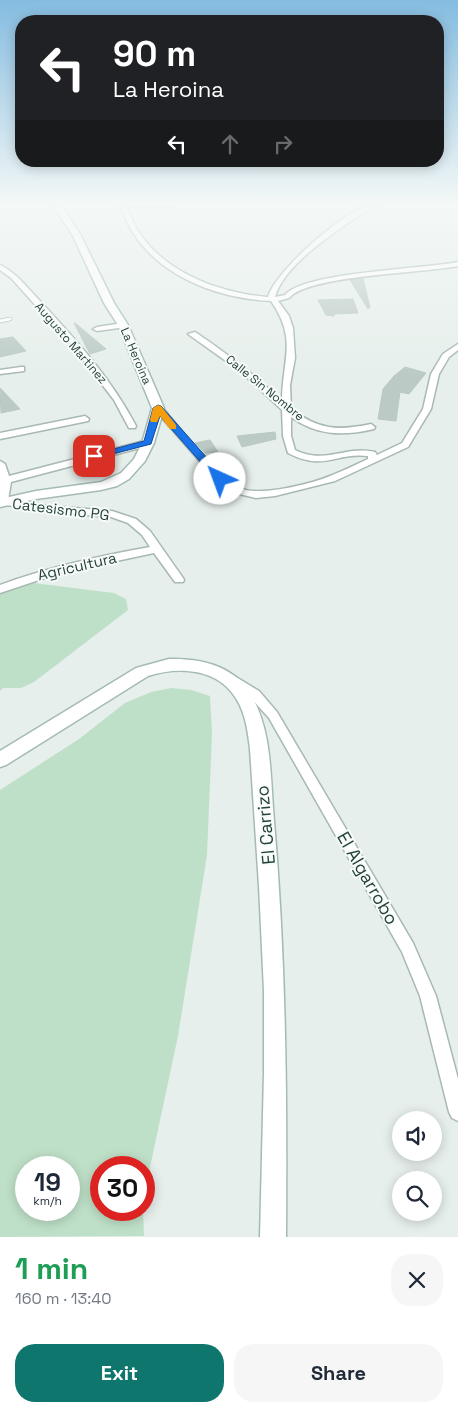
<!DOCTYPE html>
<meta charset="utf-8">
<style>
body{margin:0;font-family:"Space Grotesk",sans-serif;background:#f6f6f7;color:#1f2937;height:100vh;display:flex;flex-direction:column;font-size:19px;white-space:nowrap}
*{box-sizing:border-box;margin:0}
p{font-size:16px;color:#747a83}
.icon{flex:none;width:28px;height:28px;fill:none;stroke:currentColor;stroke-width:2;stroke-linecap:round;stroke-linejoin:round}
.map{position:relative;height:1237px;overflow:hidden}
.details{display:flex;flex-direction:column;background:#fff;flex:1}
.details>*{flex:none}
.banner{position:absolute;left:15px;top:15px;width:429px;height:152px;border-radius:20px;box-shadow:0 2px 12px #0003;background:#202124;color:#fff;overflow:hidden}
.fabs{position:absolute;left:392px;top:1111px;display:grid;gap:10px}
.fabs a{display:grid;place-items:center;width:50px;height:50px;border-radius:50%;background:#fff;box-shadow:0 2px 12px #0003;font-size:25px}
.speed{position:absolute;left:15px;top:1156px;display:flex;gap:10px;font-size:25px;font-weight:700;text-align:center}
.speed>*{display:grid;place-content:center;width:65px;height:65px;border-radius:50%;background:#fff;box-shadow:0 2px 12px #0003;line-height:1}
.speed small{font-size:12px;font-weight:400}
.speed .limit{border:8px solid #d22;background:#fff;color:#111}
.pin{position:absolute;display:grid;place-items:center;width:42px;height:42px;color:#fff;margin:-21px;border-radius:10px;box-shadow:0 2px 8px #0006}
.me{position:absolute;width:55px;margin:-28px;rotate:317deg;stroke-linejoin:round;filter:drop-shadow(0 0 4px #0008)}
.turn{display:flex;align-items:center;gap:18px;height:105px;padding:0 15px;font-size:22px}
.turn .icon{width:65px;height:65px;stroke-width:2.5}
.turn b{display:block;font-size:35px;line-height:42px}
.lanes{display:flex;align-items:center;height:48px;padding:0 15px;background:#0003;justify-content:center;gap:25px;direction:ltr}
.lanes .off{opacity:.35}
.round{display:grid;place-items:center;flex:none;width:52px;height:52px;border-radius:20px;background:#f6f6f7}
.overview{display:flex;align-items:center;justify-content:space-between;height:85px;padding:0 15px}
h1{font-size:30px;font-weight:800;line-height:38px;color:#1e9e55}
.action{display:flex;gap:10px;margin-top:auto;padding:10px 15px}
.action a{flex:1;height:58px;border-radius:20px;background:#0f766e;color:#fff;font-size:20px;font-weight:800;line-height:58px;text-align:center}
.action a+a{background:#f6f6f7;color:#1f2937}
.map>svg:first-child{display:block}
.green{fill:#bfe0c8;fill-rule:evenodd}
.building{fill:#bbcac4;stroke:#b8c9c2}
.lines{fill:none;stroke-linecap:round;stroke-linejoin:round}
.lane-casing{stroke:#a8b8b2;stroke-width:4.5}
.street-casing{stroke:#a8b8b2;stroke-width:3}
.secondary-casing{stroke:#a4bbb3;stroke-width:3}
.lane{stroke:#fff;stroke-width:3}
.street{fill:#fff;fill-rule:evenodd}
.secondary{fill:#fff;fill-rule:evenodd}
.route{fill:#1a73e8;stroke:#114b97}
.slow{fill:#f59e0b}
.labels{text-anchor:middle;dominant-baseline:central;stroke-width:4;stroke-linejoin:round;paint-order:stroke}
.far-street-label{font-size:12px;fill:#24423a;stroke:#f7fbf9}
.street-label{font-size:15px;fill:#24423a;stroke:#f7fbf9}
.near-street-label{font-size:18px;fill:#24423a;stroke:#f7fbf9}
</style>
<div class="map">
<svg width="458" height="1237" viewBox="0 0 458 1237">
<rect width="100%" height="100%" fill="#e6efeb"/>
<path class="green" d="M 25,582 L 114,593 L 126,599 L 128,610 L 34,682 L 21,688 L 3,688 L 0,691 L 0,594 Z
M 171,688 L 191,690 L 210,696 L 212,734 L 207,855 L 178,1036 L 144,1195 L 144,1168 L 101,1168 L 101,1210 L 143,1210 L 144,1236 L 0,1237 L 0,790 L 79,739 L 125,703 L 151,692 ZM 26,1168 L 69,1168 L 69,1210 L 26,1210 Z"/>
<path class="building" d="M 363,279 L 370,307 L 368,309 L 350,280 Z
M 353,299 L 358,313 L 334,314 L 334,316 L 326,315 L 318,300 Z
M 74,323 L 75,323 L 106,349 L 90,354 Z
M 13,337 L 26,351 L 0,357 L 0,339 Z
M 405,367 L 426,373 L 409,394 L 400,392 L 396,421 L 378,419 L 383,389 L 394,376 Z
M 0,388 L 20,409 L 1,413 Z
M 275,432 L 276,439 L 242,447 L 237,436 Z
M 210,440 L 218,452 L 205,453 L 195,443 Z"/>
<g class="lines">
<g class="lane-casing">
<path id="lane" d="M 0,321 L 10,319"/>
</g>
<g class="street-casing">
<path id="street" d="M 124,204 L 175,204 L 173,207 L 127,207 C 146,266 211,292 268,297 C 275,271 350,204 377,204 C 370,210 361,214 354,219 C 329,236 283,267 275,297 L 285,295 C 304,272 424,269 458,262 L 458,266 C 425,273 308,275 289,298 L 278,301 L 289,316 L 293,328 L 295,358 L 290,385 L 291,409 C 319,430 337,431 371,424 L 375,427 L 374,429 C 344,436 317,436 291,417 L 291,436 L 295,450 C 326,465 345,445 375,452 L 377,455 L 402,443 L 423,409 L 431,374 L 443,354 L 458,344 L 458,350 L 449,357 L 439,374 L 431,409 L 408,447 L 335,481 L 275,496 L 256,498 L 235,493 L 217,481 L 155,410 L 155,406 L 161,406 C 180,428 216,477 240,488 C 258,497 311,484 330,476 C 343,471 355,465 368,459 L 368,456 C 335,452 325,472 288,453 L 283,436 L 282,410 L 240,371 L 188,334 L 195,332 C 228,354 253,374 282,401 C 282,360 298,340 271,301 C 209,298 140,269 121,206 Z
M 0,265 C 16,272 28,289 40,301 C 76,340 111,378 136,426 L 135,428 L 129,428 L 114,400 L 74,348 L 11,278 L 0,270 Z
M 123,323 L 126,323 L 126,327 L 97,331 L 93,329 L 97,327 Z
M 21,367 L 24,367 L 24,371 L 0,374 L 0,370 Z
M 85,416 L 89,419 L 88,421 L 0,439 L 0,433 Z
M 148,440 L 152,443 L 151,445 L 11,482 L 8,500 L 49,506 L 112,511 L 136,519 L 150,531 L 183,578 L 184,580 L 183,582 L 175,582 L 154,553 L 60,573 L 0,593 L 0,585 C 49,567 99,556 150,547 L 142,535 L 128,523 L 111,517 L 49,512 L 0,504 L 0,461 L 5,464 L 9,476 Z
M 231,674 L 259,691 L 277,712 L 413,943 L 436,996 L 458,1079 L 458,1121 L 452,1118 L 449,1112 L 420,996 L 402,952 L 269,718 L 250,697 L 227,681 L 225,678 L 227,675 Z"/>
</g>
<g class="secondary-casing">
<path id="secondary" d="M 52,204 L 60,204 L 80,234 L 114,303 L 128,325 L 164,408 L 154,443 L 145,461 L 129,479 L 117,486 L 101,490 L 36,499 L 0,507 L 0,499 L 36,491 L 101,482 L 121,473 L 134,459 L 142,443 L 152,408 L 118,325 L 104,303 L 72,234 Z
M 169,659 C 199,658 232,665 249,692 C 273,729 270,779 274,821 C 286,960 287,1097 286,1237 L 260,1237 L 264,1073 L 264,991 L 259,886 L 250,749 C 248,733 246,715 237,700 C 219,668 179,666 148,676 L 6,765 L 0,767 L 0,751 L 136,668 Z"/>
</g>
<use href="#lane" class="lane"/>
<use href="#street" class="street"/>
<use href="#secondary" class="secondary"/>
</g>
<linearGradient id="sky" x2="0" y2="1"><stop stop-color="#84bce0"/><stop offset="0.54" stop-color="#f4f8f6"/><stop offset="1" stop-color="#f4f8f6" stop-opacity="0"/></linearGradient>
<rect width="458" height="377" fill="url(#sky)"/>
<path class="route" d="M 158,405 L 161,406 L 224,477 L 224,481 L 217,481 L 160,416 L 151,444 L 94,459 L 91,458 L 91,455 L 144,441 L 153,408 Z"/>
<path class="slow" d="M 158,405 L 161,406 L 176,425 L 176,429 L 170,429 L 160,416 L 157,422 L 151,422 L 150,420 L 153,408 Z"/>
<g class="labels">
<g class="far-street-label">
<text transform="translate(71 343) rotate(49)">Augusto Martinez</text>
<text transform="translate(136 356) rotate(67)">La Heroina</text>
<text transform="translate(265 388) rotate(39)">Calle Sin Nombre</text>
</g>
<g class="street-label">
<text transform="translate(61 509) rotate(7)">Catesismo PG</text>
<text transform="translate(77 566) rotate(-13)">Agricultura</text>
</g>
<g class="near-street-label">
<text transform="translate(265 825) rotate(-95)">El Carrizo</text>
<text transform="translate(368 878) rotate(60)">El Algarrobo</text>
</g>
</g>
</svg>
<div class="fabs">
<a><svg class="icon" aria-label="sound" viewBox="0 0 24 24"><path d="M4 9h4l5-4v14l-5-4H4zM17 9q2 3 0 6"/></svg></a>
<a><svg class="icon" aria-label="search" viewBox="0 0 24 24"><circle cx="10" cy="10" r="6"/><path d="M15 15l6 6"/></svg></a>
</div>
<div class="speed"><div>19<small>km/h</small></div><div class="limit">30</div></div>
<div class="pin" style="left:94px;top:456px;background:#d93025"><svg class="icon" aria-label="arrive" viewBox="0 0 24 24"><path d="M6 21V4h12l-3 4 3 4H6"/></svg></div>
<svg class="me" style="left:220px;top:479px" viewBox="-20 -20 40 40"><circle r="19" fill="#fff"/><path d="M0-13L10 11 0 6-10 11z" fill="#1a73e8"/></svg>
<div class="banner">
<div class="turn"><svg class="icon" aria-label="left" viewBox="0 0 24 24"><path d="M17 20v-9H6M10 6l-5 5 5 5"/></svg><div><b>90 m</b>La Heroina</div></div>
<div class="lanes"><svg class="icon" aria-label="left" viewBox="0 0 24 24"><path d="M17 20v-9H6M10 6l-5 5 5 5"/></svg><svg class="icon off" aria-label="ahead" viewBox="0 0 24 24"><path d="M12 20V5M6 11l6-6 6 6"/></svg><svg class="icon off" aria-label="right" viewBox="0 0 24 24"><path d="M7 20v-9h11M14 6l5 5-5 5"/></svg></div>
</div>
</div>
<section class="details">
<div class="overview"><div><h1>1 min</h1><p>160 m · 13:40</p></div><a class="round"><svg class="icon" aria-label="close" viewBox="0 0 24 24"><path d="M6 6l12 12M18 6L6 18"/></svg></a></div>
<div class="action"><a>Exit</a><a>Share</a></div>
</section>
